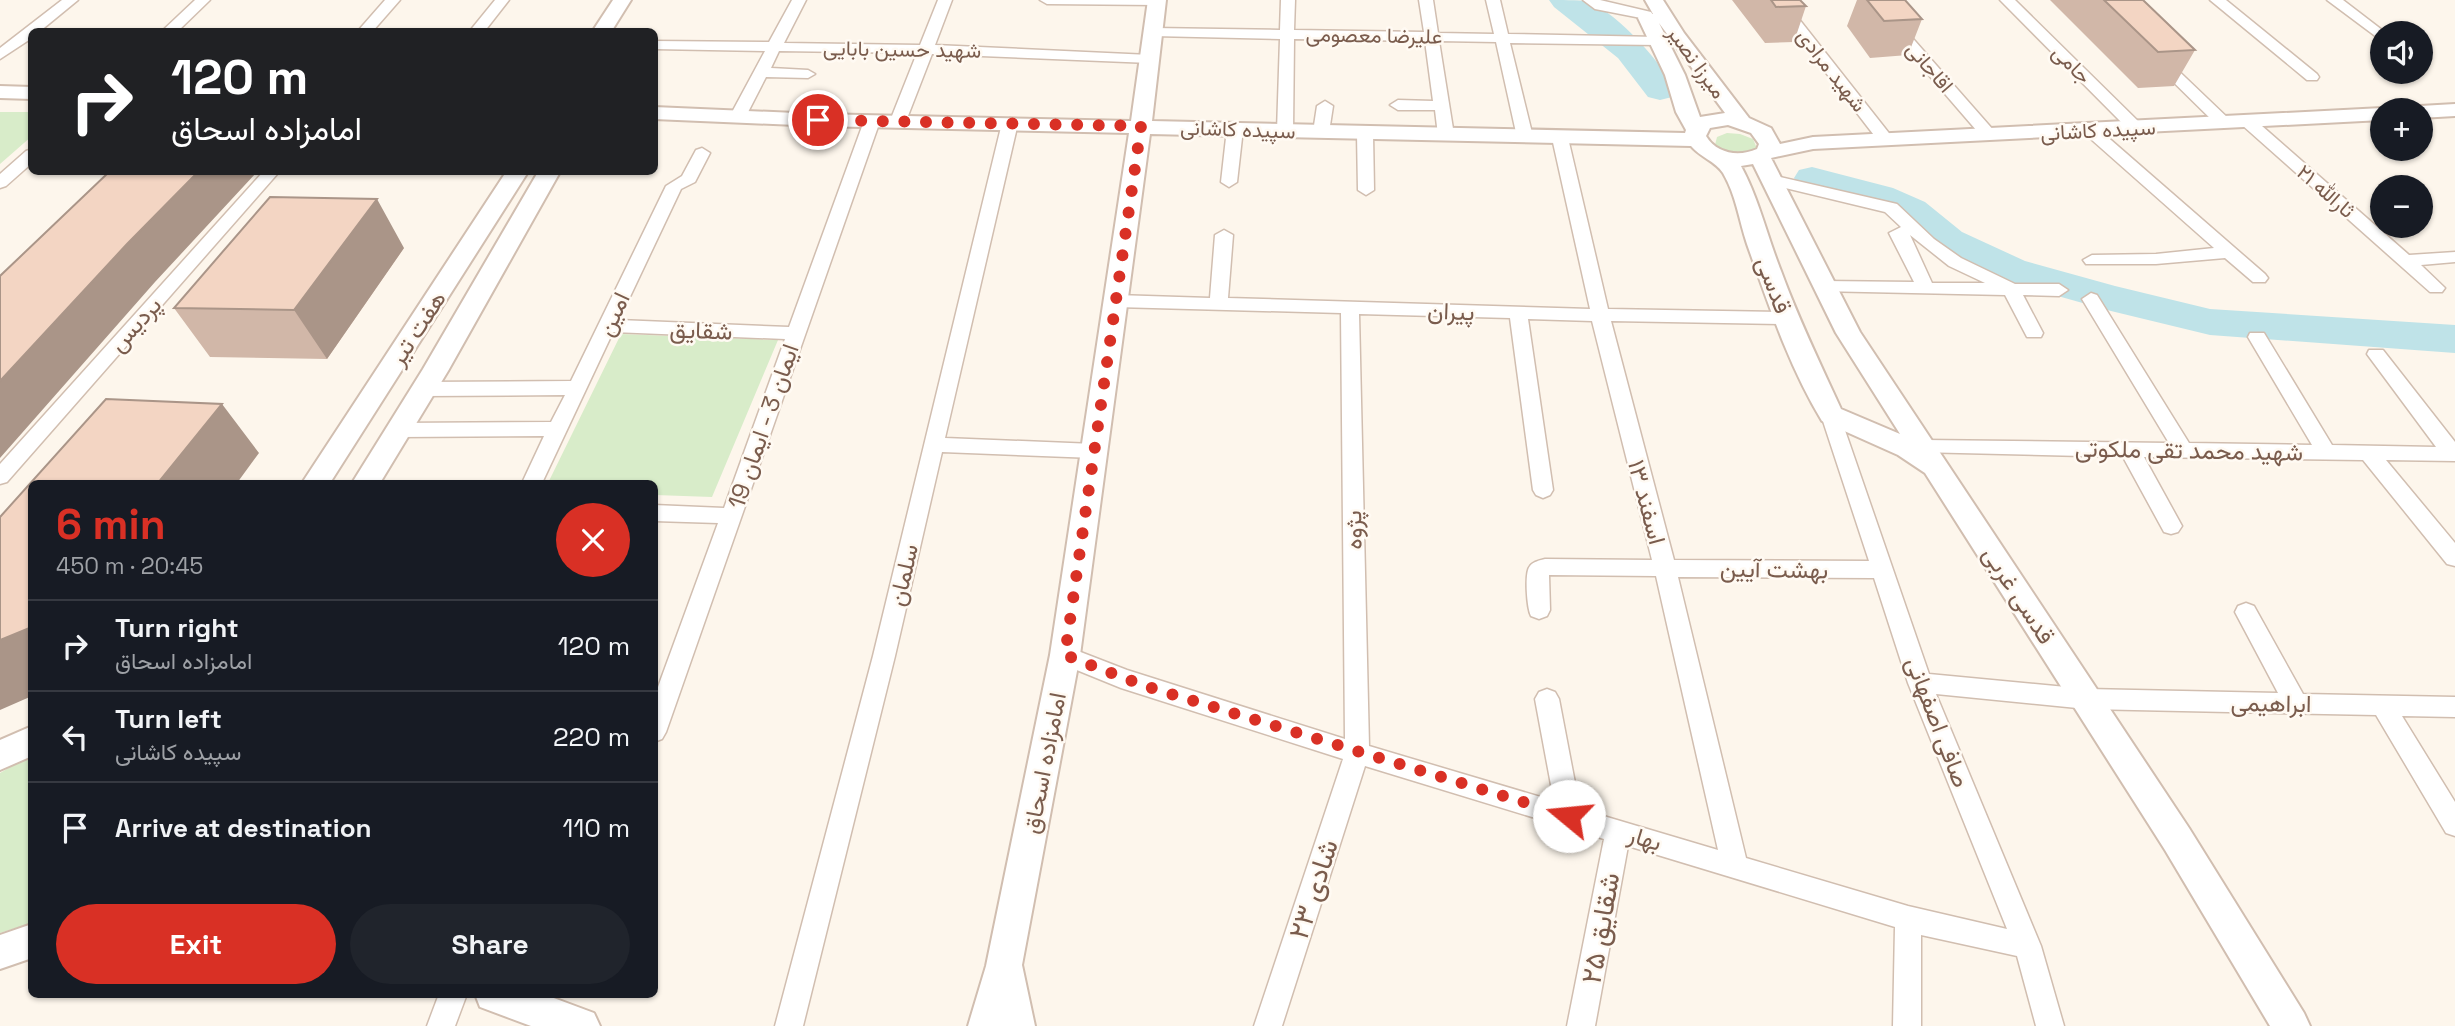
<!DOCTYPE html>
<meta charset="utf-8">
<style>
body{margin:0;font-family:"Space Grotesk",Vazirmatn,sans-serif;background:#20242c;color:#f1f3f6;height:100vh;display:flex;flex-direction:column;font-size:26px;white-space:nowrap}
*{box-sizing:border-box;margin:0}
p{font-size:23px;color:#9ea1a6}
.icon{flex:none;width:38px;height:38px;fill:none;stroke:currentColor;stroke-width:2;stroke-linecap:round;stroke-linejoin:round}
.map{position:relative;flex:1;overflow:hidden}
.panel{position:absolute;left:28px;top:480px;width:630px;height:518px;display:flex;flex-direction:column;background:#171b24;border-radius:10px;box-shadow:0 2px 5px #0004}
.panel>*{flex:none}
.banner{position:absolute;left:28px;top:28px;width:630px;height:147px;border-radius:10px;box-shadow:0 2px 5px #0004;background:#202124;color:#fff;overflow:hidden}
.fabs{position:absolute;left:2370px;top:21px;display:grid;gap:14px}
.fabs a{display:grid;place-items:center;width:63px;height:63px;border-radius:50%;background:#171b24;box-shadow:0 2px 5px #0004;font-size:35px}
.pin{position:absolute;display:grid;place-items:center;width:60px;height:60px;color:#fff;margin:-30px;border:4px solid #fff;border-radius:50%;box-shadow:0 2px 7px #0007}
.me{position:absolute;width:77px;margin:-38px;rotate:287deg;stroke-linejoin:round;filter:drop-shadow(0 0 5px #0008)}
.turn{display:flex;align-items:center;gap:24px;height:147px;padding:0 28px;font-size:32px}
.turn .icon{width:91px;height:91px;stroke-width:2.5}
.turn b{display:block;font-size:49px;line-height:60px}
.round{display:grid;place-items:center;flex:none;width:74px;height:74px;border-radius:37px;background:#20242c}
.headline{display:flex;align-items:center;justify-content:space-between;height:119px;padding:0 28px}
h1{font-size:42px;font-weight:600;line-height:52px;color:#d93025}
.primary-button{display:flex;gap:14px;margin-top:auto;padding:14px 28px}
.primary-button a{flex:1;height:80px;border-radius:42px;background:#d93025;color:#fff;font-size:28px;font-weight:600;line-height:80px;text-align:center}
.primary-button a+a{background:#20242c;color:#f1f3f6}
ul{padding:0;list-style:none}
li{display:flex;align-items:center;gap:21px;height:91px;padding:0 28px;border-top:2px solid #363941}
li div{flex:1}
li b{display:block;font-size:26px}
li em{font-style:normal}
.map>svg:first-child{display:block}
.green{fill:#d8ecc9}
.lines{fill:none;stroke-linecap:round;stroke-linejoin:round}
.river{fill:#bfe3e8;fill-rule:evenodd}
.minor-casing{stroke:#d1beb0;stroke-width:3}
.tertiary-casing{stroke:#d1beb0;stroke-width:4}
.minor{fill:#fff;fill-rule:evenodd}
.tertiary{fill:#fff;fill-rule:evenodd}
.wall{fill:#d1b7a8}
.shaded-wall{fill:#aa9588}
.building{fill:#f3d5c3;stroke:#aa9588;stroke-width:2}
.route{stroke:#d93025;stroke-width:12;stroke-dasharray:0 21.6}
.labels{text-anchor:middle;dominant-baseline:central;stroke-width:5;stroke-linejoin:round;paint-order:stroke}
.far-street-label{font-size:21px;fill:#7a5c4d;stroke:#fffaf3}
.street-label{font-size:24px;fill:#7a5c4d;stroke:#fffaf3}
.near-street-label{font-size:28px;fill:#7a5c4d;stroke:#fffaf3}
</style>
<div class="map">
<svg width="2455" height="1026" viewBox="0 0 2455 1026">
<rect width="100%" height="100%" fill="#fdf6ec"/>
<path class="green" d="M 0,112 L 31,112 L 32,136 L 0,164 Z
M 1727,133 L 1740,134 L 1753,139 L 1758,151 C 1741,155 1728,158 1715,145 L 1717,137 Z
M 621,334 L 778,340 L 712,497 L 655,495 L 654,483 L 548,483 Z
M 31,755 L 31,923 L 0,933 L 0,773 Z"/>
<g class="lines">
<path class="river" d="M 1549,0 C 1560,0 1578,0 1588,1 C 1623,18 1656,58 1677,90 L 1672,97 L 1660,100 L 1648,97 L 1618,58 L 1554,7 Z
M 1812,167 L 1893,188 L 1925,202 L 1962,232 L 2025,261 L 2115,286 L 2210,309 L 2455,325 L 2455,353 L 2210,335 L 2111,311 L 1997,279 L 1934,248 L 1899,218 L 1867,204 L 1799,186 L 1794,178 L 1799,170 Z"/>
<g class="minor-casing">
<path id="minor" d="M 62,0 L 78,0 L 39,32 L 32,32 L 32,38 L 0,59 L 0,48 Z
M 195,0 L 210,0 L 177,32 L 161,32 Z
M 385,0 L 400,0 L 372,32 L 357,32 Z
M 495,0 L 509,0 L 484,32 L 469,32 Z
M 792,0 L 806,0 L 784,43 L 920,45 L 938,0 L 952,0 L 935,45 L 1150,55 L 1157,59 L 1150,63 L 932,54 L 906,121 L 898,126 L 890,121 L 917,53 L 779,51 L 771,68 L 808,70 L 815,74 L 808,78 L 766,77 L 746,116 L 738,121 L 730,116 L 765,51 L 654,49 L 654,41 L 769,42 Z
M 1040,0 L 1163,0 L 1164,1 L 1157,5 L 1047,4 Z
M 1281,0 L 1295,0 L 1294,30 L 1424,32 L 1419,0 L 1433,0 L 1438,33 L 1494,34 L 1486,0 L 1500,0 L 1508,34 L 1658,37 L 1665,41 L 1658,45 L 1510,43 L 1533,137 L 1525,142 L 1517,137 L 1496,42 L 1439,41 L 1454,135 L 1446,140 L 1438,135 L 1435,110 L 1398,110 L 1390,105 L 1398,100 L 1433,101 L 1425,41 L 1294,39 L 1293,131 L 1285,136 L 1277,131 L 1280,39 L 1153,36 L 1146,32 L 1153,28 L 1280,30 Z
M 1583,0 L 1600,0 L 1651,12 L 1653,15 L 1646,19 L 1595,9 Z
M 1770,0 L 1784,0 L 1892,137 L 1894,140 L 1892,143 L 1880,143 Z
M 1864,0 L 1879,0 L 1995,132 L 1997,135 L 1995,138 L 1983,138 Z
M 2000,0 L 2015,0 L 2142,125 L 2144,128 L 2142,131 L 2130,131 Z
M 2210,0 L 2226,0 L 2317,74 L 2319,77 L 2317,80 L 2307,80 Z
M 2327,0 L 2343,0 L 2386,33 L 2382,33 L 2382,41 Z
M 2159,56 L 2164,57 L 2230,120 L 2232,123 L 2230,126 L 2218,126 L 2154,63 L 2152,60 L 2154,57 Z
M 1325,101 L 1333,106 L 1329,132 L 1321,137 L 1313,132 L 1317,106 Z
M 872,116 L 880,121 L 666,732 L 662,739 L 654,742 L 654,698 L 718,523 L 654,521 L 654,505 L 724,508 L 785,339 L 613,332 L 542,483 L 522,483 L 544,436 L 399,437 L 392,435 L 389,430 L 392,425 L 399,423 L 551,422 L 565,395 L 424,396 L 417,394 L 414,389 L 417,384 L 424,382 L 571,381 L 666,186 L 682,176 L 696,150 L 702,148 L 710,153 L 695,182 L 681,189 L 619,320 L 789,327 L 864,121 Z
M 2248,117 L 2254,119 L 2409,255 L 2455,252 L 2455,262 L 2421,265 L 2445,288 L 2442,292 L 2430,292 L 2242,125 L 2240,122 L 2242,119 Z
M 1010,118 L 1018,123 L 945,438 L 1094,444 L 1101,446 L 1104,451 L 1101,456 L 1094,458 L 942,452 L 895,656 L 803,1026 L 775,1026 L 873,656 L 1002,123 Z
M 1235,124 L 1243,129 L 1237,182 L 1229,187 L 1221,182 L 1227,129 Z
M 2090,125 L 2096,127 L 2265,274 L 2268,278 L 2265,282 L 2253,282 L 2225,258 L 2156,264 L 2086,264 L 2083,260 L 2092,255 L 2156,254 L 2214,248 L 2084,133 L 2082,130 L 2084,127 Z
M 1365,129 L 1373,134 L 1374,190 L 1366,195 L 1358,190 L 1357,134 Z
M 1560,133 L 1568,138 L 1608,309 L 1786,312 L 1795,318 L 1786,324 L 1611,321 L 1674,560 L 1869,561 L 1821,415 L 1824,410 L 1838,410 L 1929,674 L 2087,689 L 2278,693 L 2235,612 L 2238,606 L 2246,603 L 2254,606 L 2303,694 L 2455,697 L 2455,717 L 2402,716 L 2455,802 L 2455,836 L 2446,833 L 2376,715 L 2087,709 L 1936,694 L 2041,946 L 2064,1026 L 2036,1026 L 2017,956 L 1921,935 L 1921,1026 L 1893,1026 L 1895,927 L 1628,846 L 1595,1026 L 1567,1026 L 1604,839 L 1365,766 L 1282,1026 L 1254,1026 L 1343,759 L 1121,688 L 1057,662 L 1054,655 L 1057,648 L 1065,646 L 1127,670 L 1345,739 L 1341,313 L 1116,307 L 1107,301 L 1116,295 L 1210,298 L 1215,235 L 1224,230 L 1233,235 L 1228,298 L 1590,309 L 1552,138 ZM 1359,314 L 1510,318 L 1533,490 L 1536,495 L 1543,498 L 1550,495 L 1553,490 L 1528,319 L 1592,321 L 1652,560 L 1545,559 C 1540,560 1533,562 1530,566 C 1524,572 1527,609 1531,616 L 1539,619 L 1547,616 L 1550,610 L 1549,575 L 1656,576 L 1718,850 L 1580,809 L 1559,699 L 1555,692 L 1547,689 L 1539,692 L 1535,699 L 1554,801 L 1369,746 ZM 1678,577 L 1874,578 L 1908,683 L 2007,929 L 1908,906 L 1746,858 Z
M 32,149 L 32,163 L 6,186 L 0,188 L 0,174 L 26,151 Z
M 263,172 L 279,172 L 7,482 L 0,484 L 0,464 Z
M 1771,175 L 1897,204 L 1934,239 L 1961,258 L 2015,284 L 2059,284 L 2068,290 L 2059,296 L 2023,295 L 2043,333 L 2041,337 L 2027,337 L 2005,295 L 1818,291 L 1815,287 L 1818,283 L 1824,281 L 1914,282 L 1889,233 L 1901,227 L 1885,212 L 1765,183 L 1763,180 L 1765,177 ZM 1910,235 L 1949,266 L 1985,283 L 1932,283 Z
M 2091,293 L 2097,295 L 2189,443 L 2312,445 L 2248,337 L 2250,333 L 2264,333 L 2332,445 L 2436,447 L 2367,354 L 2369,350 L 2383,350 L 2455,442 L 2455,461 L 2386,460 L 2455,543 L 2455,566 L 2447,564 L 2363,460 L 2144,457 L 2182,526 L 2178,532 L 2171,534 L 2164,532 L 2123,457 L 1917,452 L 1914,447 L 1917,442 L 1924,440 L 2169,443 L 2082,299 Z
M 439,994 L 467,994 L 455,1026 L 427,1026 Z"/>
</g>
<g class="tertiary-casing">
<path id="tertiary" d="M 613,0 L 631,0 L 611,32 L 592,32 Z
M 1148,0 L 1166,0 L 1152,121 L 1685,133 L 1686,130 L 1676,112 L 1665,75 L 1638,18 L 1640,14 L 1653,14 L 1645,0 L 1663,0 L 1684,33 L 1749,118 L 1771,128 L 1780,144 L 1813,137 L 2382,108 L 2389,110 L 2382,110 L 2382,120 L 1813,149 L 1771,158 L 1860,332 L 2189,828 L 2304,1013 L 2310,1026 L 2270,1026 L 2165,850 L 1925,473 L 1898,455 L 1822,421 C 1789,367 1768,303 1747,244 C 1739,220 1736,195 1723,173 C 1715,161 1700,157 1691,146 L 1150,134 L 1080,655 L 1022,965 L 1035,1026 L 968,1026 L 986,966 L 1050,655 L 1129,133 L 818,126 L 654,119 L 654,107 L 818,114 L 1131,121 ZM 1659,23 L 1725,113 L 1700,117 L 1685,75 ZM 1728,125 L 1751,133 L 1759,144 L 1757,149 C 1739,157 1717,154 1706,136 L 1710,128 ZM 1753,164 L 1836,333 L 1900,434 L 1841,409 C 1820,363 1798,318 1781,271 C 1767,236 1759,199 1741,166 Z
M 0,86 L 32,87 L 32,99 L 0,98 Z
M 2455,104 L 2455,116 L 2420,118 L 2420,110 L 2411,110 L 2420,106 Z
M 506,172 L 528,172 L 330,483 L 302,483 Z
M 538,172 L 560,172 L 448,371 L 380,483 L 352,483 L 423,369 Z
M 32,726 L 32,756 L 0,770 L 0,740 Z
M 32,924 L 32,958 L 0,969 L 0,935 Z
M 475,994 L 543,994 L 594,1013 L 600,1026 L 531,1026 L 480,1007 Z"/>
</g>
<use href="#minor" class="minor"/>
<use href="#tertiary" class="tertiary"/>
</g>
<path class="wall" d="M 1732,0 L 1800,0 L 1806,6 L 1794,42 L 1765,43 Z
M 1857,0 L 1905,0 L 1922,19 L 1908,55 L 1870,58 L 1847,26 Z
M 2050,0 L 2143,0 L 2195,50 L 2174,86 L 2138,88 Z
M 404,248 L 327,359 L 210,357 L 174,308 Z"/>
<path class="shaded-wall" d="M 198,172 L 257,172 L 155,282 L 0,458 L 0,381 L 127,244 Z
M 377,199 L 404,248 L 327,359 L 294,310 Z
M 222,404 L 259,453 L 237,483 L 158,483 Z
M 32,627 L 32,696 L 0,710 L 0,640 Z"/>
<path class="building" d="M 1771,0 L 1800,0 L 1806,6 L 1776,7 Z
M 1867,0 L 1905,0 L 1922,19 L 1884,21 Z
M 2104,0 L 2143,0 L 2195,50 L 2158,52 Z
M 109,172 L 198,172 L 127,244 L 0,381 L 0,276 Z
M 270,197 L 377,199 L 294,310 L 174,308 Z
M 106,399 L 222,404 L 158,483 L 32,483 L 32,627 L 0,640 L 0,517 Z"/>
<g class="lines">
<path class="route" d="M 818,120 L 1141,126 L 1065,655 L 1145,686 L 1569,816"/>
</g>
<g class="labels">
<g class="far-street-label">
<text transform="translate(1374 35) rotate(1)">علیرضا معصومی</text>
<text transform="translate(902 49) rotate(1)">شهید حسین بابایی</text>
<text transform="translate(1697 62) rotate(54)">میرزا نصیر</text>
<text transform="translate(2072 64) rotate(45)">جامی</text>
<text transform="translate(1930 67) rotate(49)">اقاجانی</text>
<text transform="translate(1832 70) rotate(52)">شهید مرادی</text>
<text transform="translate(1238 129) rotate(2)">سپیده کاشانی</text>
<text transform="translate(2098 130) rotate(-3)">سپیده کاشانی</text>
<text transform="translate(2326 191) rotate(41)">ثارالله ۲۱</text>
</g>
<g class="street-label">
<text transform="translate(1774 285) rotate(69)">قدسی</text>
<text transform="translate(1451 311) rotate(2)">پیران</text>
<text transform="translate(613 314) rotate(-65)">امین</text>
<text transform="translate(135 324) rotate(-48)">پردیس</text>
<text transform="translate(417 328) rotate(-57)">هفت تیر</text>
<text transform="translate(701 330) rotate(2)">شقایق</text>
<text transform="translate(763 426) rotate(-71)">ایمان 3 - ایمان 19</text>
<text transform="translate(2189 450) rotate(1)">شهید محمد تقی ملکوتی</text>
<text transform="translate(1647 502) rotate(75)">اسفند ۱۳</text>
<text transform="translate(1353 530) rotate(-91)">پژوه</text>
<text transform="translate(1774 569) rotate(1)">بهشت آیین</text>
<text transform="translate(903 575) rotate(-77)">سلمان</text>
<text transform="translate(2019 595) rotate(57)">قدسی غربی</text>
<text transform="translate(2271 703) rotate(1)">ابراهیمی</text>
<text transform="translate(1938 722) rotate(69)">صافی اصفهانی</text>
<text transform="translate(1044 763) rotate(-79)">امامزاده اسحاق</text>
<text transform="translate(1645 838) rotate(17)">بهار</text>
</g>
<g class="near-street-label">
<text transform="translate(1313 889) rotate(-72)">شادی ۲۳</text>
<text transform="translate(1600 928) rotate(-80)">شقایق ۲۵</text>
</g>
</g>
</svg>
<div class="fabs">
<a><svg class="icon" aria-label="sound" viewBox="0 0 24 24"><path d="M4 9h4l5-4v14l-5-4H4zM17 9q2 3 0 6"/></svg></a>
<a>+</a>
<a>−</a>
</div>
<div class="pin" style="left:818px;top:120px;background:#d93025"><svg class="icon" aria-label="arrive" viewBox="0 0 24 24"><path d="M6 21V4h12l-3 4 3 4H6"/></svg></div>
<svg class="me" style="left:1569px;top:816px" viewBox="-20 -20 40 40"><circle r="19" fill="#fff"/><path d="M0-13L10 11 0 6-10 11z" fill="#d93025"/></svg>
<div class="banner">
<div class="turn"><svg class="icon" aria-label="right" viewBox="0 0 24 24"><path d="M7 20v-9h11M14 6l5 5-5 5"/></svg><div><b>120 m</b>امامزاده اسحاق</div></div>
</div>
<section class="panel">
<div class="headline"><div><h1>6 min</h1><p>450 m · 20:45</p></div><a class="round" style="background:#d93025;color:#fff"><svg class="icon" aria-label="close" viewBox="0 0 24 24"><path d="M6 6l12 12M18 6L6 18"/></svg></a></div>
<ul>
<li><svg class="icon" aria-label="right" viewBox="0 0 24 24"><path d="M7 20v-9h11M14 6l5 5-5 5"/></svg><div><b>Turn right</b><p>امامزاده اسحاق</p></div><em>120 m</em></li>
<li><svg class="icon" aria-label="left" viewBox="0 0 24 24"><path d="M17 20v-9H6M10 6l-5 5 5 5"/></svg><div><b>Turn left</b><p>سپیده کاشانی</p></div><em>220 m</em></li>
<li><svg class="icon" aria-label="arrive" viewBox="0 0 24 24"><path d="M6 21V4h12l-3 4 3 4H6"/></svg><div><b>Arrive at destination</b></div><em>110 m</em></li>
</ul>
<div class="primary-button"><a>Exit</a><a>Share</a></div>
</section>
</div>
